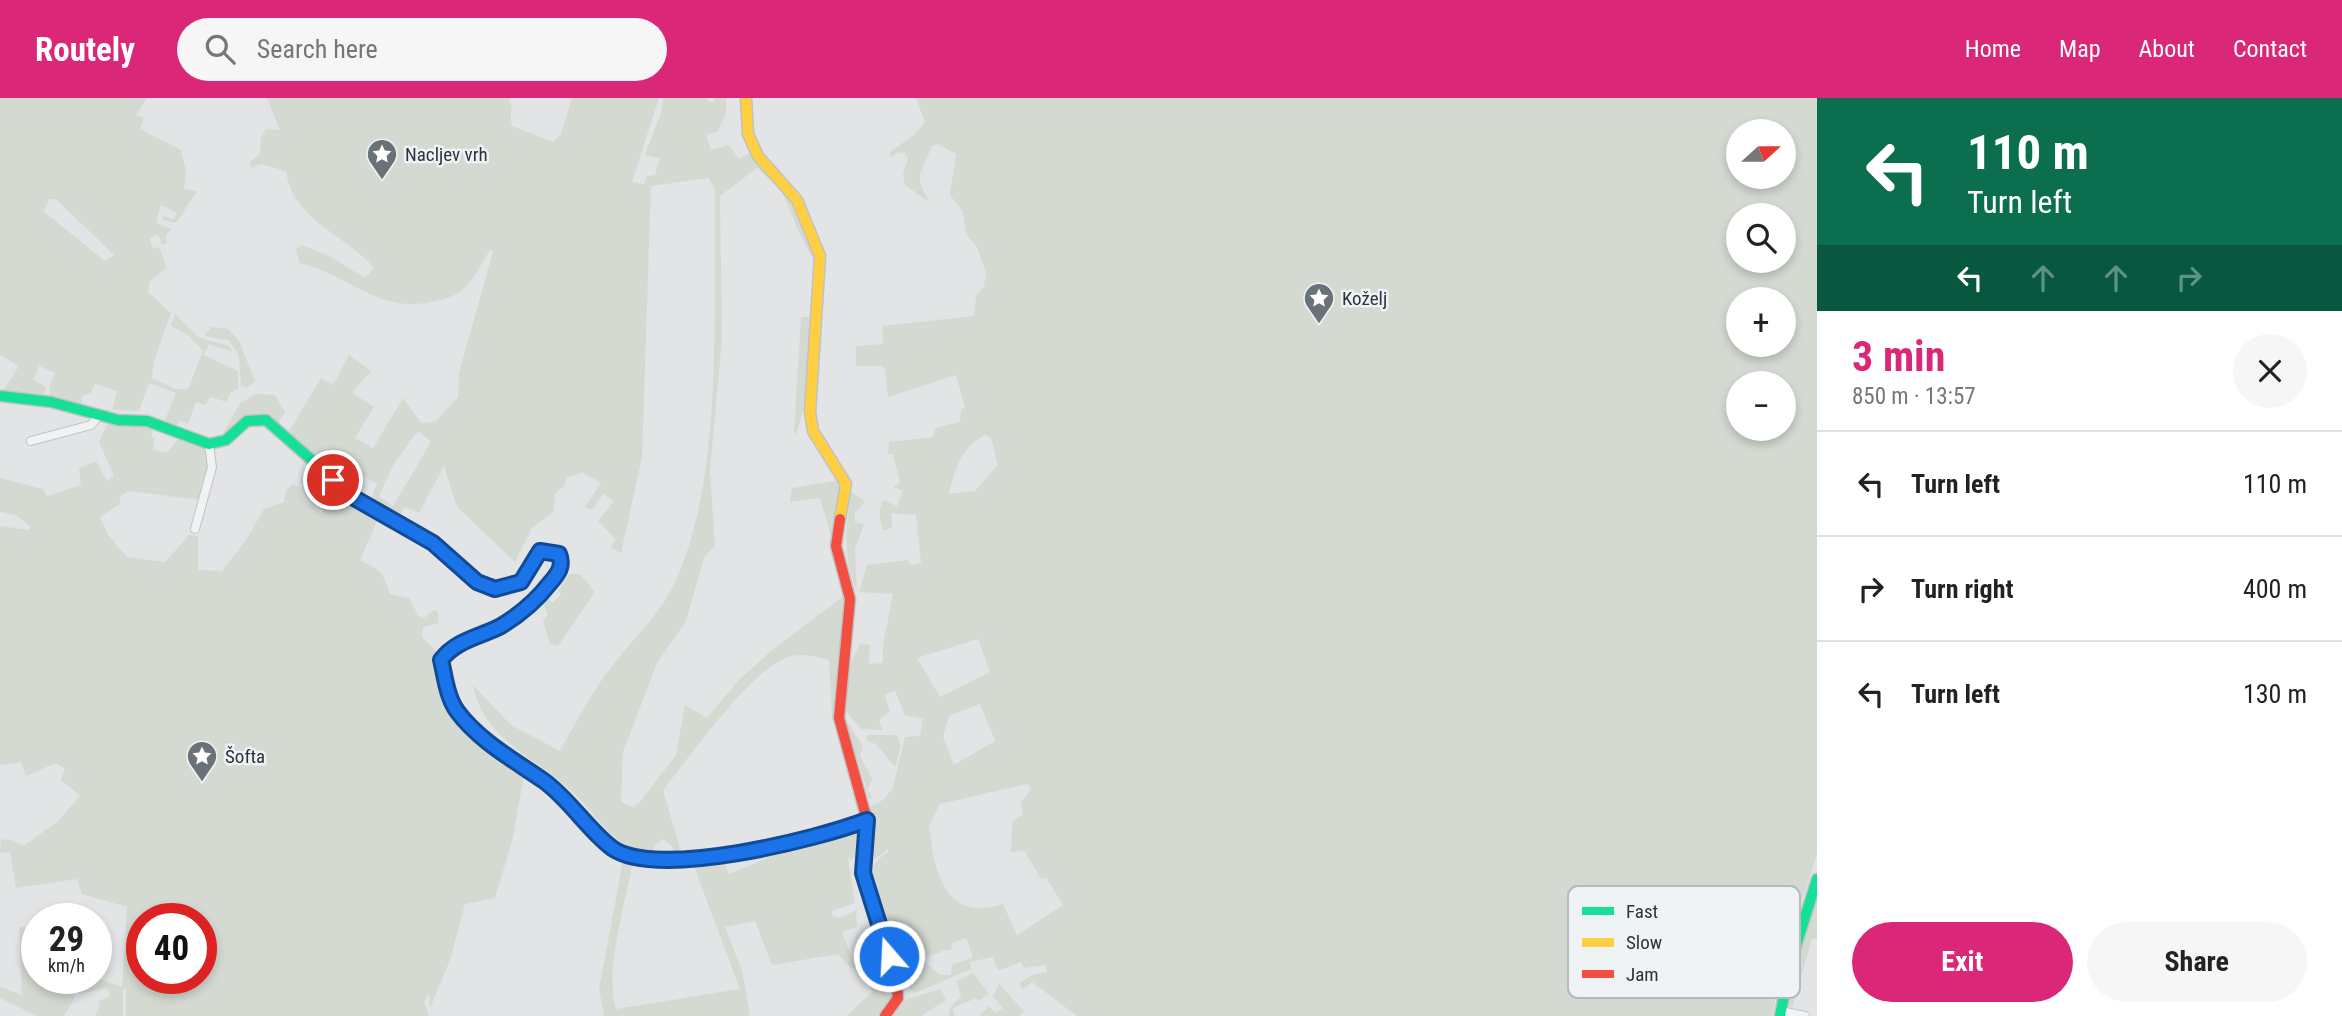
<!DOCTYPE html>
<meta charset="utf-8">
<style>
body{margin:0;font-family:"Roboto Condensed",sans-serif;background:#f6f6f6;color:#222;height:100vh;display:flex;flex-direction:column;font-size:26px;white-space:nowrap}
*{box-sizing:border-box;margin:0}
p{font-size:23px;color:#767676}
.icon{flex:none;width:38px;height:38px;fill:none;stroke:currentColor;stroke-width:2;stroke-linecap:round;stroke-linejoin:round}
.map{position:relative;flex:1;overflow:hidden}
.panel{display:flex;flex-direction:column;background:#fff;width:525px}
.panel>*{flex:none}
.hud{background:#0b6e4f;color:#fff;overflow:hidden}
.needle{width:46px;rotate:69deg}
.fabs{position:absolute;left:1726px;top:21px;display:grid;gap:14px}
.fabs a{display:grid;place-items:center;width:70px;height:70px;border-radius:50%;background:#fff;box-shadow:0 4px 10px #0003;font-size:35px}
.speed{position:absolute;left:21px;top:805px;display:flex;gap:14px;font-size:35px;font-weight:700;text-align:center}
.speed>*{display:grid;place-content:center;width:91px;height:91px;border-radius:50%;background:#fff;box-shadow:0 4px 10px #0003;line-height:1}
.speed small{font-size:18px;font-weight:400}
.speed .limit{border:10px solid #d22;background:#fff;color:#111}
.pin{position:absolute;display:grid;place-items:center;width:60px;height:60px;color:#fff;margin:-30px;border:4px solid #fff;border-radius:50%;box-shadow:0 2px 7px #0007}
.me{position:absolute;width:77px;margin:-38px;rotate:341deg;stroke-linejoin:round;filter:drop-shadow(0 0 5px #0008)}
.turn{display:flex;align-items:center;gap:24px;height:147px;padding:0 35px;font-size:32px}
.turn .icon{width:91px;height:91px;stroke-width:2.5}
.turn b{display:block;font-size:49px;line-height:60px}
.lanes{display:flex;align-items:center;height:66px;padding:0 35px;background:#0003;justify-content:center;gap:35px;direction:ltr}
.lanes .off{opacity:.35}
.round{display:grid;place-items:center;flex:none;width:74px;height:74px;border-radius:37px;background:#f6f6f6}
.overview{display:flex;align-items:center;justify-content:space-between;height:119px;padding:0 35px}
h1{font-size:42px;font-weight:700;line-height:52px;color:#db2777}
.button{display:flex;gap:14px;margin-top:auto;padding:14px 35px}
.button a{flex:1;height:80px;border-radius:42px;background:#db2777;color:#fff;font-size:28px;font-weight:700;line-height:80px;text-align:center}
.button a+a{background:#f6f6f6;color:#222}
ul{padding:0;list-style:none}
li{display:flex;align-items:center;gap:21px;height:105px;padding:0 35px;border-top:2px solid #e0e0e0}
li div{flex:1}
li b{display:block;font-size:26px}
li em{font-style:normal}
header{display:flex;align-items:center;gap:42px;box-sizing:border-box;height:98px;padding:0 35px;background:#db2777;color:#fff}
header strong{font-size:33px}
nav{display:flex;gap:38px;margin-inline-start:auto;font-size:24px}
.search{width:490px;height:63px;background:#f6f6f6;display:flex;align-items:center;gap:18px;box-sizing:border-box;padding:0 24px;border-radius:38px;color:#767676;font-size:26px}
main{display:flex;flex:1;min-height:0}
.map>svg:first-child{display:block}
.green{fill:#d4dad2;fill-rule:evenodd}
.lines{fill:none;stroke-linecap:round;stroke-linejoin:round}
.street-casing{stroke:#c0c2c4;stroke-width:10}
.fast-casing{stroke:#c0c2c4;stroke-width:13}
.slow-casing{stroke:#c0c2c4;stroke-width:13}
.jam-casing{stroke:#c0c2c4;stroke-width:13}
.street{stroke:#f1f2f3;stroke-width:8}
.fast{stroke:#16e098;stroke-width:10}
.slow{stroke:#ffcf43;stroke-width:10}
.jam{stroke:#f24e42;stroke-width:10}
.route-casing{stroke:#114b97;stroke-width:18}
.route{stroke:#1a73e8;stroke-width:12}
.labels{text-anchor:middle;dominant-baseline:central;stroke-width:5;stroke-linejoin:round;paint-order:stroke}
.poi-label{font-size:19px;fill:#29343f;stroke:#eff3f6;text-anchor:start}
.key{fill:#eff3f6;stroke:#b4babf;stroke-width:2}
.key-label{font-size:19px;fill:#29343f}
</style>
<header>
<strong>Routely</strong>
<div class="search"><svg class="icon" aria-label="search" viewBox="0 0 24 24"><circle cx="10" cy="10" r="6"/><path d="M15 15l6 6"/></svg>Search here</div>
<nav><a>Home</a><a>Map</a><a>About</a><a>Contact</a></nav>
</header>
<main>
<div class="map">
<svg width="1817" height="918" viewBox="0 0 1817 918">
<rect width="100%" height="100%" fill="#e2e4e6"/>
<path class="green" d="M 0,0 L 147,0 L 136,17 L 144,20 L 140,31 L 181,52 L 186,73 L 184,91 L 197,93 L 176,125 L 163,122 L 162,117 L 174,122 L 177,115 L 161,107 L 156,125 L 172,131 L 166,137 L 167,145 L 162,147 L 158,136 L 149,140 L 153,151 L 159,149 L 167,170 L 150,183 L 148,194 L 171,215 L 154,263 L 152,280 L 176,291 L 188,291 L 203,253 L 188,237 L 171,228 L 175,216 L 198,239 L 229,248 L 233,254 L 209,246 L 204,257 L 238,273 L 238,291 L 230,295 L 227,304 L 210,299 L 205,307 L 196,304 L 188,326 L 181,323 L 173,330 L 163,327 L 176,295 L 149,285 L 139,313 L 112,312 L 117,293 L 95,286 L 91,295 L 82,298 L 81,309 L 51,302 L 49,290 L 55,275 L 39,268 L 33,282 L 46,289 L 43,299 L 1,296 L 19,268 L 0,257 ZM 50,101 L 56,101 L 114,157 L 105,163 L 43,113 Z
M 267,0 L 509,0 C 514,10 509,18 512,28 L 553,44 L 561,36 L 572,0 L 659,0 L 632,84 L 644,86 L 647,78 L 655,77 L 660,60 L 645,57 L 662,12 L 663,0 L 706,0 L 712,5 L 715,0 L 726,0 L 726,15 L 718,33 L 706,37 L 711,52 L 729,47 L 739,61 L 753,53 C 781,85 819,128 815,174 L 813,161 L 800,137 L 782,93 L 757,70 L 720,98 L 722,240 L 710,373 L 715,448 L 704,459 L 686,523 L 657,565 L 623,654 L 621,704 L 633,709 L 640,704 L 676,657 L 685,607 L 707,620 L 739,582 L 771,553 L 846,496 L 836,624 L 832,621 L 829,562 C 817,559 805,555 792,558 C 754,566 689,660 663,692 L 683,760 L 677,761 L 672,748 L 663,741 L 654,748 L 656,760 C 604,744 605,723 569,691 C 533,659 483,640 473,587 L 511,627 L 560,653 C 577,622 594,590 616,563 C 635,539 657,519 671,492 C 726,384 712,213 715,93 L 709,80 L 651,88 L 642,359 L 621,455 L 611,449 L 616,442 L 598,423 L 614,403 L 603,396 L 592,412 L 585,409 L 601,385 L 582,374 L 567,380 L 564,388 L 555,396 L 553,414 L 532,430 L 515,464 L 457,409 L 444,368 L 419,415 L 404,409 L 399,421 L 370,403 L 377,386 L 356,373 L 353,377 L 344,370 L 335,380 L 327,373 L 341,365 L 321,366 L 288,335 L 321,280 L 333,287 L 349,257 L 371,273 L 352,295 L 374,309 L 355,340 L 373,350 L 403,300 L 421,325 L 435,324 L 458,299 L 459,275 L 493,154 L 490,152 C 482,164 473,184 462,192 C 453,200 437,203 426,205 C 376,213 345,175 299,165 L 296,151 L 302,147 L 331,159 L 365,180 L 374,170 C 345,136 292,122 286,73 L 261,66 L 251,70 L 250,64 L 260,56 L 261,39 L 266,31 L 280,32 ZM 418,333 L 431,344 L 393,408 L 379,398 L 395,364 Z
M 916,0 L 1817,0 L 1817,756 L 1784,860 L 1772,918 L 1077,918 L 1032,884 L 1022,892 L 1020,885 L 1032,877 L 1047,874 L 1046,867 L 1024,870 L 1021,864 L 998,873 L 993,859 L 970,864 L 971,871 L 915,895 L 910,891 L 905,875 L 925,864 L 940,877 L 951,877 L 952,867 L 973,859 L 966,840 L 952,845 L 951,852 L 941,852 L 940,855 L 926,858 L 909,841 L 886,836 C 875,806 853,775 888,754 L 888,751 L 871,764 L 867,778 L 869,733 L 875,724 L 869,709 L 883,702 L 893,690 L 905,639 L 920,638 L 923,621 L 905,617 L 895,593 L 885,597 L 890,614 L 879,622 L 882,632 L 861,631 L 844,611 L 847,573 L 860,546 L 870,547 L 869,566 L 883,565 L 883,547 L 893,496 L 859,494 L 867,467 L 908,462 L 910,467 L 921,465 L 916,417 L 891,415 L 892,430 L 883,432 C 880,421 877,412 884,402 L 897,408 L 903,393 L 893,389 L 900,385 L 893,356 L 888,356 L 889,344 L 933,339 L 935,330 L 960,324 L 961,311 L 965,310 L 956,277 L 888,299 L 885,271 L 881,268 L 856,268 L 856,248 L 883,246 L 882,228 L 974,218 L 976,198 L 984,189 L 986,174 L 977,149 L 966,136 L 963,114 L 950,97 L 956,56 L 938,46 L 932,48 L 920,76 L 920,85 L 929,104 L 905,87 L 903,76 L 908,61 L 905,55 L 899,54 L 890,59 L 890,54 L 914,37 L 925,24 ZM 1738,33 L 1783,33 L 1783,79 L 1738,79 ZM 1738,117 L 1783,117 L 1783,163 L 1738,163 ZM 1738,201 L 1783,201 L 1783,247 L 1738,247 ZM 1738,285 L 1783,285 L 1783,331 L 1738,331 ZM 985,337 L 991,340 L 998,367 L 975,393 L 949,396 C 955,370 961,350 985,337 ZM 978,541 L 990,574 L 940,599 L 917,560 ZM 980,606 L 995,643 L 954,667 L 943,639 L 949,618 ZM 1027,686 L 1031,691 L 1021,705 L 1023,716 L 1012,724 L 1011,754 L 1024,752 L 1041,781 L 1046,780 L 1063,807 L 1017,837 L 1003,806 C 944,825 934,773 929,727 L 940,706 Z
M 801,219 L 813,219 L 813,224 L 809,224 L 813,231 L 807,300 L 796,336 L 794,334 Z
M 212,229 L 228,231 L 239,243 L 255,283 L 249,289 L 241,288 L 239,258 L 229,242 L 204,238 Z
M 257,296 L 275,297 L 285,314 L 277,327 L 258,318 L 219,343 L 240,305 Z
M 109,323 L 154,328 L 151,339 L 155,341 L 153,352 L 167,355 L 181,337 L 204,349 L 211,363 L 200,402 L 129,393 L 119,399 L 121,405 L 100,419 L 108,437 L 127,459 L 165,464 L 189,437 L 198,438 L 198,472 L 222,473 L 246,442 L 264,411 L 284,404 L 286,393 L 293,386 L 299,389 L 303,401 L 322,416 L 322,372 L 379,419 L 360,462 C 384,475 381,471 390,496 L 409,500 L 418,517 L 424,520 L 434,512 L 438,514 L 438,525 L 423,529 L 422,539 L 444,560 L 461,616 L 525,673 L 512,743 L 495,800 L 465,806 L 450,862 L 430,910 L 429,895 L 424,904 L 429,918 L 126,918 L 126,890 L 123,891 L 123,918 L 95,918 L 100,908 L 98,903 L 110,899 L 107,890 L 79,896 L 76,888 L 72,889 L 71,896 L 76,897 L 64,918 L 37,918 L 0,900 L 0,889 L 22,897 L 19,829 L 37,830 L 37,880 L 96,880 L 122,889 L 127,809 L 82,796 L 77,781 L 16,790 L 10,754 L 0,755 L 1,742 L 9,741 L 23,748 L 57,724 L 80,698 L 61,682 L 65,671 L 56,665 L 26,678 L 21,664 L 0,667 L 0,428 L 29,432 L 30,428 L 16,417 L 0,414 L 0,380 L 43,391 L 47,398 L 81,387 L 79,370 L 96,363 L 107,383 L 114,378 L 99,344 ZM 142,821 L 201,821 L 201,880 L 142,880 Z
M 840,382 L 841,385 L 833,444 L 820,400 L 790,404 L 792,390 Z
M 851,393 L 865,404 L 855,415 L 855,424 L 864,426 L 855,451 L 857,493 C 842,458 846,429 851,393 Z
M 569,476 L 580,476 L 595,494 L 558,548 L 550,546 L 543,523 L 548,517 L 543,506 L 544,498 L 553,505 L 561,496 L 558,493 Z
M 844,619 L 863,648 L 860,657 L 872,681 L 868,692 L 872,699 L 870,702 Z
M 868,637 L 897,637 L 901,648 L 895,669 L 876,646 L 866,643 Z
M 859,730 L 860,760 L 848,761 L 855,805 L 831,813 L 833,819 L 840,820 L 856,812 L 857,829 L 842,834 L 854,866 L 869,863 L 877,893 L 893,887 L 891,901 L 881,918 L 846,918 L 872,894 L 865,869 L 851,870 L 838,856 L 772,867 L 755,823 L 725,829 L 742,872 L 750,918 L 604,918 L 599,891 L 624,758 L 633,760 C 627,804 604,869 616,911 L 740,891 L 692,763 L 723,761 L 729,776 L 765,761 L 771,749 Z
M 1817,795 L 1817,841 L 1812,841 L 1792,910 L 1788,907 L 1788,893 Z
M 973,875 L 989,896 L 978,903 L 976,900 L 953,910 L 955,918 L 949,918 L 951,908 L 961,899 L 957,883 Z
M 999,886 L 1024,913 L 1019,918 L 979,918 L 989,908 L 996,915 L 1003,910 L 993,898 Z
M 941,891 L 946,902 L 921,918 L 889,918 L 907,901 Z"/>
<g class="lines">
<g class="street-casing">
<path id="street" d="M 31,343 L 91,327 L 99,317
M 195,431 L 212,369 L 209,346
M 1781,913 L 1805,918"/>
</g>
<g class="fast-casing">
<path id="fast" d="M 0,298 L 51,304 L 118,322 L 147,323 L 209,346 L 226,342 L 247,323 L 266,322 L 355,400 L 426,440 L 481,485 L 507,489 L 522,483
M 579,718 C 594,735 610,753 634,759 C 697,774 806,743 867,722
M 1780,918 L 1790,867 L 1817,781"/>
</g>
<g class="slow-casing">
<path id="slow" d="M 746,0 L 748,36 L 758,58 L 797,102 L 820,158 L 810,314 L 813,333 L 846,386 L 840,421
M 522,483 L 540,453 L 559,456 C 566,482 522,517 501,528 C 480,540 458,543 441,563 L 451,602 L 466,624 L 487,643 L 544,683 L 579,718"/>
</g>
<g class="jam-casing">
<path id="jam" d="M 840,421 L 836,448 L 850,501 L 839,620 L 867,722 L 863,775 L 896,880 L 898,900 L 885,918"/>
</g>
<use href="#street" class="street"/>
<use href="#fast" class="fast"/>
<use href="#slow" class="slow"/>
<use href="#jam" class="jam"/>
</g>
<g class="lines">
<g class="route-casing">
<path id="route" d="M 333,382 L 356,401 L 433,445 L 477,484 L 495,491 L 521,484 L 540,453 L 559,456 C 564,468 558,476 550,485 C 536,503 521,516 501,528 C 480,539 456,542 441,562 C 445,579 447,599 457,613 C 479,643 514,662 544,683 C 570,702 588,732 612,750 C 656,782 818,741 867,722 L 863,775 L 889,858"/>
</g>
<use href="#route" class="route"/>
</g>
<defs>
<g id="sight-pin" transform="scale(1.575)"><path d="M0 17L-7.5 6A9.5 9.5 0 1 1 7.5 6Z" fill="#6a7279" stroke="#eff3f6"/><path d="M0-6L1.8-2.2L6-1.7L2.9 1.2L3.7 5.4L0 3.3L-3.7 5.4L-2.9 1.2L-6-1.7L-1.8-2.2Z" fill="#fff"/></g>
</defs>
<g fill-rule="evenodd">
<use href="#sight-pin" x="382" y="56"/>
<use href="#sight-pin" x="1319" y="200"/>
<use href="#sight-pin" x="202" y="658"/>
</g>
<g class="labels">
<g class="poi-label">
<text x="405" y="56">Nacljev vrh</text>
<text x="1342" y="200">Koželj</text>
<text x="225" y="658">Šofta</text>
</g>
</g>
<rect x="1568" y="788" width="232" height="112" rx="10" class="key"/>
<rect x="1582" y="809" width="32" height="8" fill="#16e098"/>
<rect x="1582" y="840" width="32" height="9" fill="#ffcf43"/>
<rect x="1582" y="872" width="32" height="8" fill="#f24e42"/>
<g class="key-label">
<text x="1626" y="820">Fast</text>
<text x="1626" y="851">Slow</text>
<text x="1626" y="883">Jam</text>
</g>
</svg>
<div class="fabs">
<a><svg class="needle" viewBox="-14 -14 28 28"><path d="M0-13l5 13h-10z" fill="#e53935"/><path d="M0 13l5-13h-10z" fill="#767676"/></svg></a>
<a><svg class="icon" aria-label="search" viewBox="0 0 24 24"><circle cx="10" cy="10" r="6"/><path d="M15 15l6 6"/></svg></a>
<a>+</a>
<a>−</a>
</div>
<div class="speed"><div>29<small>km/h</small></div><div class="limit">40</div></div>
<div class="pin" style="left:333px;top:382px;background:#d93025"><svg class="icon" aria-label="arrive" viewBox="0 0 24 24"><path d="M6 21V4h12l-3 4 3 4H6"/></svg></div>
<svg class="me" style="left:889px;top:858px" viewBox="-20 -20 40 40"><circle r="17" fill="#1a73e8" stroke="#fff" stroke-width="3"/><path d="M0-11L8 9 0 5-8 9z" fill="#fff"/></svg>
</div>
<section class="panel">
<div class="hud">
<div class="turn"><svg class="icon" aria-label="left" viewBox="0 0 24 24"><path d="M17 20v-9H6M10 6l-5 5 5 5"/></svg><div><b>110 m</b>Turn left</div></div>
<div class="lanes"><svg class="icon" aria-label="left" viewBox="0 0 24 24"><path d="M17 20v-9H6M10 6l-5 5 5 5"/></svg><svg class="icon off" aria-label="ahead" viewBox="0 0 24 24"><path d="M12 20V5M6 11l6-6 6 6"/></svg><svg class="icon off" aria-label="ahead" viewBox="0 0 24 24"><path d="M12 20V5M6 11l6-6 6 6"/></svg><svg class="icon off" aria-label="right" viewBox="0 0 24 24"><path d="M7 20v-9h11M14 6l5 5-5 5"/></svg></div>
</div>
<div class="overview"><div><h1>3 min</h1><p>850 m · 13:57</p></div><a class="round"><svg class="icon" aria-label="close" viewBox="0 0 24 24"><path d="M6 6l12 12M18 6L6 18"/></svg></a></div>
<ul>
<li><svg class="icon" aria-label="left" viewBox="0 0 24 24"><path d="M17 20v-9H6M10 6l-5 5 5 5"/></svg><div><b>Turn left</b></div><em>110 m</em></li>
<li><svg class="icon" aria-label="right" viewBox="0 0 24 24"><path d="M7 20v-9h11M14 6l5 5-5 5"/></svg><div><b>Turn right</b></div><em>400 m</em></li>
<li><svg class="icon" aria-label="left" viewBox="0 0 24 24"><path d="M17 20v-9H6M10 6l-5 5 5 5"/></svg><div><b>Turn left</b></div><em>130 m</em></li>
</ul>
<div class="button"><a>Exit</a><a>Share</a></div>
</section>
</main>
